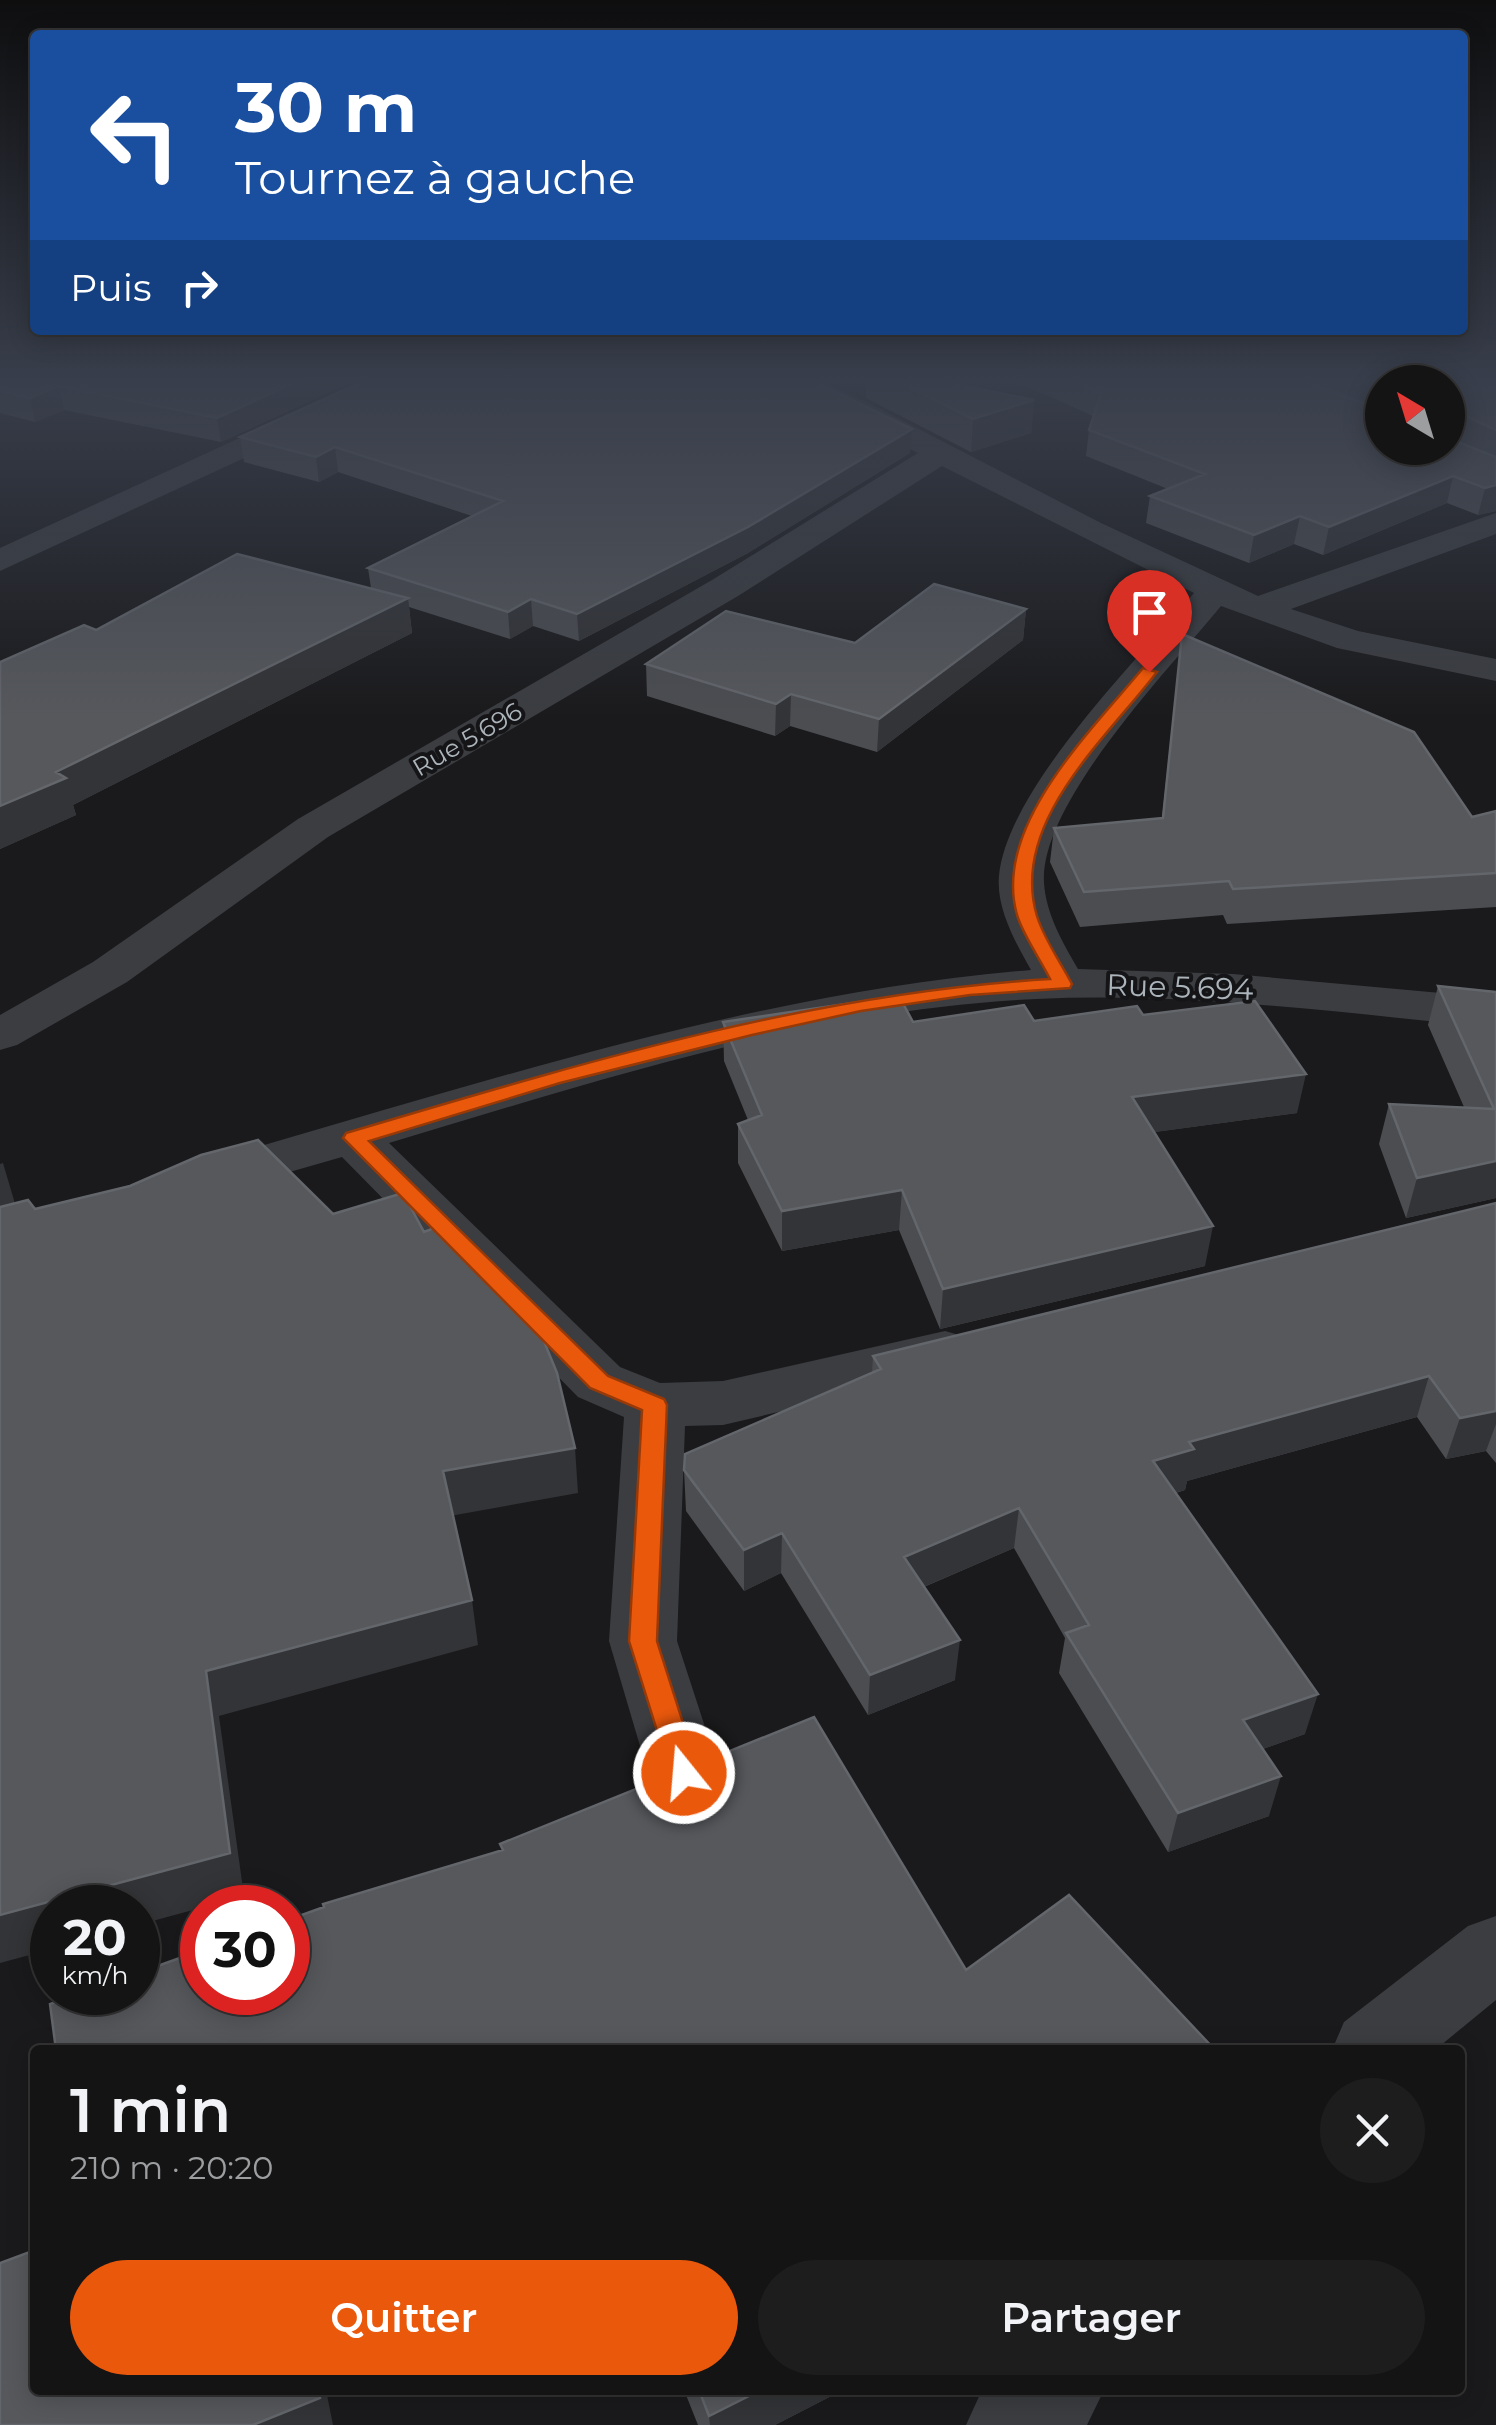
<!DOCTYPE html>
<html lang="fr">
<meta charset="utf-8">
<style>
body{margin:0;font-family:Montserrat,sans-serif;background:#1d1d1e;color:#f1f3f6;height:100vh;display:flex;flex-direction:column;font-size:38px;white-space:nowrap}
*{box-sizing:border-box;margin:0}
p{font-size:32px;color:#9d9ea0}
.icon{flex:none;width:55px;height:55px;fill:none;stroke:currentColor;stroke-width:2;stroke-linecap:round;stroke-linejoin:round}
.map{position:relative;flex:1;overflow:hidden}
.panel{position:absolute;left:30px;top:2045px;width:1435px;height:350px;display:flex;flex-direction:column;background:#141415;border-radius:10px;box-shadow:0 5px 25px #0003,0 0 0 2px #333334}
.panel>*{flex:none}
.hud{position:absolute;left:30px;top:30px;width:1438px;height:305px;border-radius:10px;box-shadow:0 5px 25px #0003,0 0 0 2px #333334;background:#1a4fa0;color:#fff;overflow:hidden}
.needle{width:65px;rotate:322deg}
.controls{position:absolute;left:1365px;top:365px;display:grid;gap:20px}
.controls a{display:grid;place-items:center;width:100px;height:100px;border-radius:50%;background:#141415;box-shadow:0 5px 25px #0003,0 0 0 2px #333334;font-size:50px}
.speed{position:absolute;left:30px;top:1885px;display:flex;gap:20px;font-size:50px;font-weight:700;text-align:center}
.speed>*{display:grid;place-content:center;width:130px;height:130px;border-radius:50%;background:#141415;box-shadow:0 5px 25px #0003,0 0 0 2px #333334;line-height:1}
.speed small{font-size:25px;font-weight:400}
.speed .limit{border:15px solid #d22;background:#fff;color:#111}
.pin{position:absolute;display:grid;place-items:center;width:85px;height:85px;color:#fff;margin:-102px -42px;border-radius:50% 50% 50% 0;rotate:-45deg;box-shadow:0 0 10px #0007}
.pin .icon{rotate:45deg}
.me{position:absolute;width:110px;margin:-55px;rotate:343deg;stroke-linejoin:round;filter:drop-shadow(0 0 8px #0008)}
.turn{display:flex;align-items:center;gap:35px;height:210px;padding:0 40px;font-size:45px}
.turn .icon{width:130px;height:130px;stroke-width:2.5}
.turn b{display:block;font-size:70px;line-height:85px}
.then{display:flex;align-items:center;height:95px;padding:0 40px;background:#0003;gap:20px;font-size:38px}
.round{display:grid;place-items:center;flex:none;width:105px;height:105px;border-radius:52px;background:#1d1d1e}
.head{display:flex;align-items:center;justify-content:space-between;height:170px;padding:0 40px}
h1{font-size:60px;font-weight:600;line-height:75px}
.cta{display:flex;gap:20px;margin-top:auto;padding:20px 40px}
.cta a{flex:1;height:115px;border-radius:60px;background:#ea580c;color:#fff;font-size:40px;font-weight:600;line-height:115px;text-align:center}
.cta a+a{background:#1d1d1e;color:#f1f3f6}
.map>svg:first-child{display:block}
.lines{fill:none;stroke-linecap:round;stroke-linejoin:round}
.street{fill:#3b3d41;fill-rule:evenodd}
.wall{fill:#4b4d51;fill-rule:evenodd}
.shaded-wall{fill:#333437}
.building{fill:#56585c;stroke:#63666b;stroke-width:2.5}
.route{fill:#ea580c;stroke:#983908;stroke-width:2.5}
.labels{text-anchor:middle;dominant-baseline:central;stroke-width:8;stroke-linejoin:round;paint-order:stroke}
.far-street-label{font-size:25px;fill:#acb4bb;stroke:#151517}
.street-label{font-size:30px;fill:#acb4bb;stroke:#151517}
</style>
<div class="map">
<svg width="1496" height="2425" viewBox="0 0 1496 2425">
<rect width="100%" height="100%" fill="#1a1a1c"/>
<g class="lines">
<path class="street" d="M 370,378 L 408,378 L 404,384 L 0,571 L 0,548 Z
M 774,378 L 813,378 L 866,402 L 1101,523 L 1258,596 L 1496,513 L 1496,534 L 1291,609 L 1358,631 L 1496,659 L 1496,681 L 1337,648 L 1221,606 C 1171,667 1039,803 1044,883 C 1046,914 1063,943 1078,969 L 1233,974 L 1496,998 L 1496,1028 C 1343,1013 1190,992 1036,999 C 815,1009 600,1080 389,1143 L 620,1367 L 660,1383 L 723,1381 L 945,1331 L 966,1337 L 975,1352 L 966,1367 L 945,1373 L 723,1425 L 685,1426 L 677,1641 L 720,1773 L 710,1795 L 684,1804 L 658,1795 L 648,1773 L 609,1641 L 624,1417 L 578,1397 L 342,1157 L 206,1196 L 187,1191 L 179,1179 L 187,1167 C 465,1089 741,994 1031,970 C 1016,943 996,909 999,876 C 1007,789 1137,660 1194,593 L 942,466 L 738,596 L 328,837 L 127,982 L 17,1045 L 0,1050 L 0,1015 L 93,962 L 298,819 L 712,580 L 918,453 L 778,384 Z
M 1496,1916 L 1496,2000 L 1435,2050 L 1332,2050 L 1344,2022 L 1468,1926 Z
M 982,2390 L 1104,2390 L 1087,2425 L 966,2425 Z"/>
</g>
<path class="wall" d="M 0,378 L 360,378 L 221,442 L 64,410 L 35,422 L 0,413 Z
M 866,378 L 926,378 L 1034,400 L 1031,433 L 971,452 L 866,398 Z
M 1009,378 L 1496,378 L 1496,511 L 1478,515 L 1447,503 L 1323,555 L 1294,544 L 1249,563 L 1146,523 L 1150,496 L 1168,489 L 1086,456 L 1089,430 L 1093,416 ZM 1382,382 L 1448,382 L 1382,448 Z
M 240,437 L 910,453 L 748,553 L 579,641 L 533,626 L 510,639 L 409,607 L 412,633 L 73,805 L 76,815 L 0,849 L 0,662 L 96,630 L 371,588 L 368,568 L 472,516 L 338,472 L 319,482 L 244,462 Z
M 1026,609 L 1023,640 L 877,752 L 790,726 L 775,736 L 647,696 L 646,664 L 855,643 Z
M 1182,634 L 1472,817 L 1496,811 L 1496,907 L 1227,924 L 1223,915 L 1080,927 L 1050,862 L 1054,828 L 1162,818 Z
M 1438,986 L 1496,992 L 1496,1198 L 1406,1218 L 1379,1144 L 1389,1104 L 1464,1107 L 1428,1025 Z
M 1143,1015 L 1297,1113 L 1154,1132 L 1205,1266 L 940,1329 L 899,1230 L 782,1251 L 738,1163 L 738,1124 L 748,1120 L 724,1061 L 723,1022 L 1034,1021 Z
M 1496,1203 L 1496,1463 L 1486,1451 L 1446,1459 L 1417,1417 L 1187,1481 L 1185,1490 L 1176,1493 L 1305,1734 L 1263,1749 L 1269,1816 L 1168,1852 L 1059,1673 L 1065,1638 L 1014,1548 L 924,1587 L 955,1680 L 868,1715 L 781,1573 L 744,1591 L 686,1511 L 684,1470 L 872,1373 L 873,1356 Z
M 684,2390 L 843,2390 L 775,2425 L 698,2425 Z"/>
<path class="shaded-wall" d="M 305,378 L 360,378 L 221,442 L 217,418 Z
M 59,386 L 64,410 L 35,422 L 30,398 Z
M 1034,400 L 1031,433 L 971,452 L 973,419 Z
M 1455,411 L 1449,438 L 1448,440 L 1448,418 Z
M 912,429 L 910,453 L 748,553 L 579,641 L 577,614 Z
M 335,447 L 338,472 L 319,482 L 316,457 Z
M 1453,476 L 1447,503 L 1323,555 L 1329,527 Z
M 1496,485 L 1496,511 L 1478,515 L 1485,488 Z
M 1300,516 L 1294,544 L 1249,563 L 1254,535 Z
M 408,598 L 412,633 L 73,805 L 76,815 L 0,849 L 0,806 L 56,772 Z
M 531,599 L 533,626 L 510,639 L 508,612 Z
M 1026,609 L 1023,640 L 877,752 L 879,719 Z
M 791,694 L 790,726 L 775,736 L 776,704 Z
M 1306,1074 L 1297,1113 L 1126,1136 L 1132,1097 Z
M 1496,1161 L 1496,1198 L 1406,1218 L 1417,1178 Z
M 3,1163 L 16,1207 L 0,1214 L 0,1164 Z
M 902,1190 L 899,1230 L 782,1251 L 782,1211 Z
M 1213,1226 L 1205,1266 L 940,1329 L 943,1289 Z
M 1429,1376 L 1417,1417 L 1187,1481 L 1185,1490 L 1145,1501 L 1153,1461 L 1189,1442 Z
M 1496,1411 L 1496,1424 L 1486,1451 L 1446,1459 L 1460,1418 Z
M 575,1448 L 578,1493 L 450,1516 L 443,1471 Z
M 1019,1508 L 1014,1548 L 900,1597 L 904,1557 Z
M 782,1533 L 781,1573 L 744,1591 L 744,1550 Z
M 472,1600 L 478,1645 L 219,1716 L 244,1896 L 138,1925 L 138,1908 L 52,1908 L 52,1949 L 0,1963 L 0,1915 L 206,1671 Z
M 960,1640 L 955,1680 L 868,1715 L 870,1675 Z
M 1318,1694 L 1305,1734 L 1232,1760 L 1243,1720 Z
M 1281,1776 L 1269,1816 L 1168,1852 L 1178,1813 Z
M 319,2390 L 326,2390 L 333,2425 L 253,2425 Z
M 761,2390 L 843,2390 L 775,2425 L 710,2425 L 709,2416 Z"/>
<path class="building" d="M 0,378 L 305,378 L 217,418 L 59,386 L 30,398 L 0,391 Z
M 371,378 L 807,378 L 912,429 L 748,527 L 577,614 L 531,599 L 508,612 L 368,568 L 503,501 L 335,447 L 316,457 L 240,437 Z
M 891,378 L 926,378 L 1034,400 L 973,419 Z
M 1068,378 L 1294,378 L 1382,410 L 1382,448 L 1448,448 L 1448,438 L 1496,457 L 1496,485 L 1485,488 L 1453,476 L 1329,527 L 1300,516 L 1254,535 L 1150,496 L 1205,474 L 1089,430 L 1101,393 Z
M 1367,378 L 1496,378 L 1496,430 L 1455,411 L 1450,418 L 1448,418 L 1448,382 L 1382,384 Z
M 237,554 L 408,598 L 56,772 L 66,778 L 0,806 L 0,662 L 84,625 L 96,630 Z
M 934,584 L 1026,609 L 879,719 L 791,694 L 776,704 L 646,664 L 726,611 L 855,643 Z
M 1182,634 L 1414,732 L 1472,817 L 1496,811 L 1496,873 L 1233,889 L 1229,881 L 1084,892 L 1054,828 L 1163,818 Z
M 1438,986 L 1496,992 L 1496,1161 L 1417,1178 L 1389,1104 L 1494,1109 Z
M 899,996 L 913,1022 L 1024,1005 L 1034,1021 L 1137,1006 L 1143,1015 L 1255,1001 L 1306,1074 L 1132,1097 L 1213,1226 L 943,1289 L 902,1190 L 782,1211 L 738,1124 L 762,1115 L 723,1022 Z
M 258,1140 L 333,1214 L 403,1193 L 424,1232 L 442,1225 L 534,1317 L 557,1373 L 575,1448 L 443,1471 L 472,1600 L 206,1671 L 230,1853 L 0,1915 L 0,1207 L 28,1200 L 35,1209 L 130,1186 L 201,1155 Z
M 1496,1203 L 1496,1411 L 1460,1418 L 1429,1376 L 1189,1442 L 1194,1449 L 1153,1461 L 1318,1694 L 1243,1720 L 1281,1776 L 1178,1813 L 1066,1633 L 1089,1625 L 1019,1508 L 904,1557 L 960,1640 L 870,1675 L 782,1533 L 744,1550 L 684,1470 L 685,1454 L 881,1369 L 873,1356 Z
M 814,1717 L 966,1970 L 1069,1895 L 1215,2050 L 56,2050 L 50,2004 L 83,1992 L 138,1992 L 138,1973 L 202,1950 L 202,1992 L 288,1992 L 288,1920 L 324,1907 L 323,1904 L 503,1850 L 500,1844 Z
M 35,2250 L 35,2390 L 319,2390 L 320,2398 L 253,2425 L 0,2425 L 0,2263 Z
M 699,2390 L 761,2390 L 709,2416 Z"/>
<linearGradient id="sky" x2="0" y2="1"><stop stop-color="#0e0e0f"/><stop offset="0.53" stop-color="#383e4b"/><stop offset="1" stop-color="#383e4b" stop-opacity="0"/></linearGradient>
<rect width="1496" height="718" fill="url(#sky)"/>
<path class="route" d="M 1143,668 L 1157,672 C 1106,739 1009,823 1037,916 C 1044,939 1061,963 1072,984 L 1070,988 L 970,995 L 861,1011 L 752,1035 L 560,1083 L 369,1141 L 608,1376 L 664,1399 L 667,1405 L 657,1641 L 699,1773 L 694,1782 L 684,1786 L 673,1782 L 629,1641 L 642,1410 L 590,1388 L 343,1138 L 346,1133 C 576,1065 809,993 1050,979 C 1040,959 1025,938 1018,918 C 989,829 1091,731 1143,668 Z"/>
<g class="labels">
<g class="far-street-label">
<text transform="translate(467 739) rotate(-30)">Rue 5.696</text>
</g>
<g class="street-label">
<text transform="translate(1180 987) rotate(2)">Rue 5.694</text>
</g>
</g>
</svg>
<div class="controls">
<a><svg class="needle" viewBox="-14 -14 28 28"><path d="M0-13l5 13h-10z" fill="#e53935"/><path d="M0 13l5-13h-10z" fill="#9d9ea0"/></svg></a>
</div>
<div class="speed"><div>20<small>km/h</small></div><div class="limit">30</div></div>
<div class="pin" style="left:1149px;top:672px;background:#d93025"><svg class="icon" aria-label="arrive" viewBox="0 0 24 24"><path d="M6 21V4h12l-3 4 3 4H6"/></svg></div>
<svg class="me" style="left:684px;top:1773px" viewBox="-20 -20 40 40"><circle r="17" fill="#ea580c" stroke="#fff" stroke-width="3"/><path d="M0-11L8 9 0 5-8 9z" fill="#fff"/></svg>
<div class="hud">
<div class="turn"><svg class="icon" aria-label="left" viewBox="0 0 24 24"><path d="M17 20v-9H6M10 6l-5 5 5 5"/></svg><div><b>30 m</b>Tournez à gauche</div></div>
<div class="then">Puis<svg class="icon" aria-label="right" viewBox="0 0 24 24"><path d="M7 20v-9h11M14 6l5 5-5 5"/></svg></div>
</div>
<section class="panel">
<div class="head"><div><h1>1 min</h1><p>210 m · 20:20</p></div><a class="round"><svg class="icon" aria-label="close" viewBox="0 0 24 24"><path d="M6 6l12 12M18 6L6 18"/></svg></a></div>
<div class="cta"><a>Quitter</a><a>Partager</a></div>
</section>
</div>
